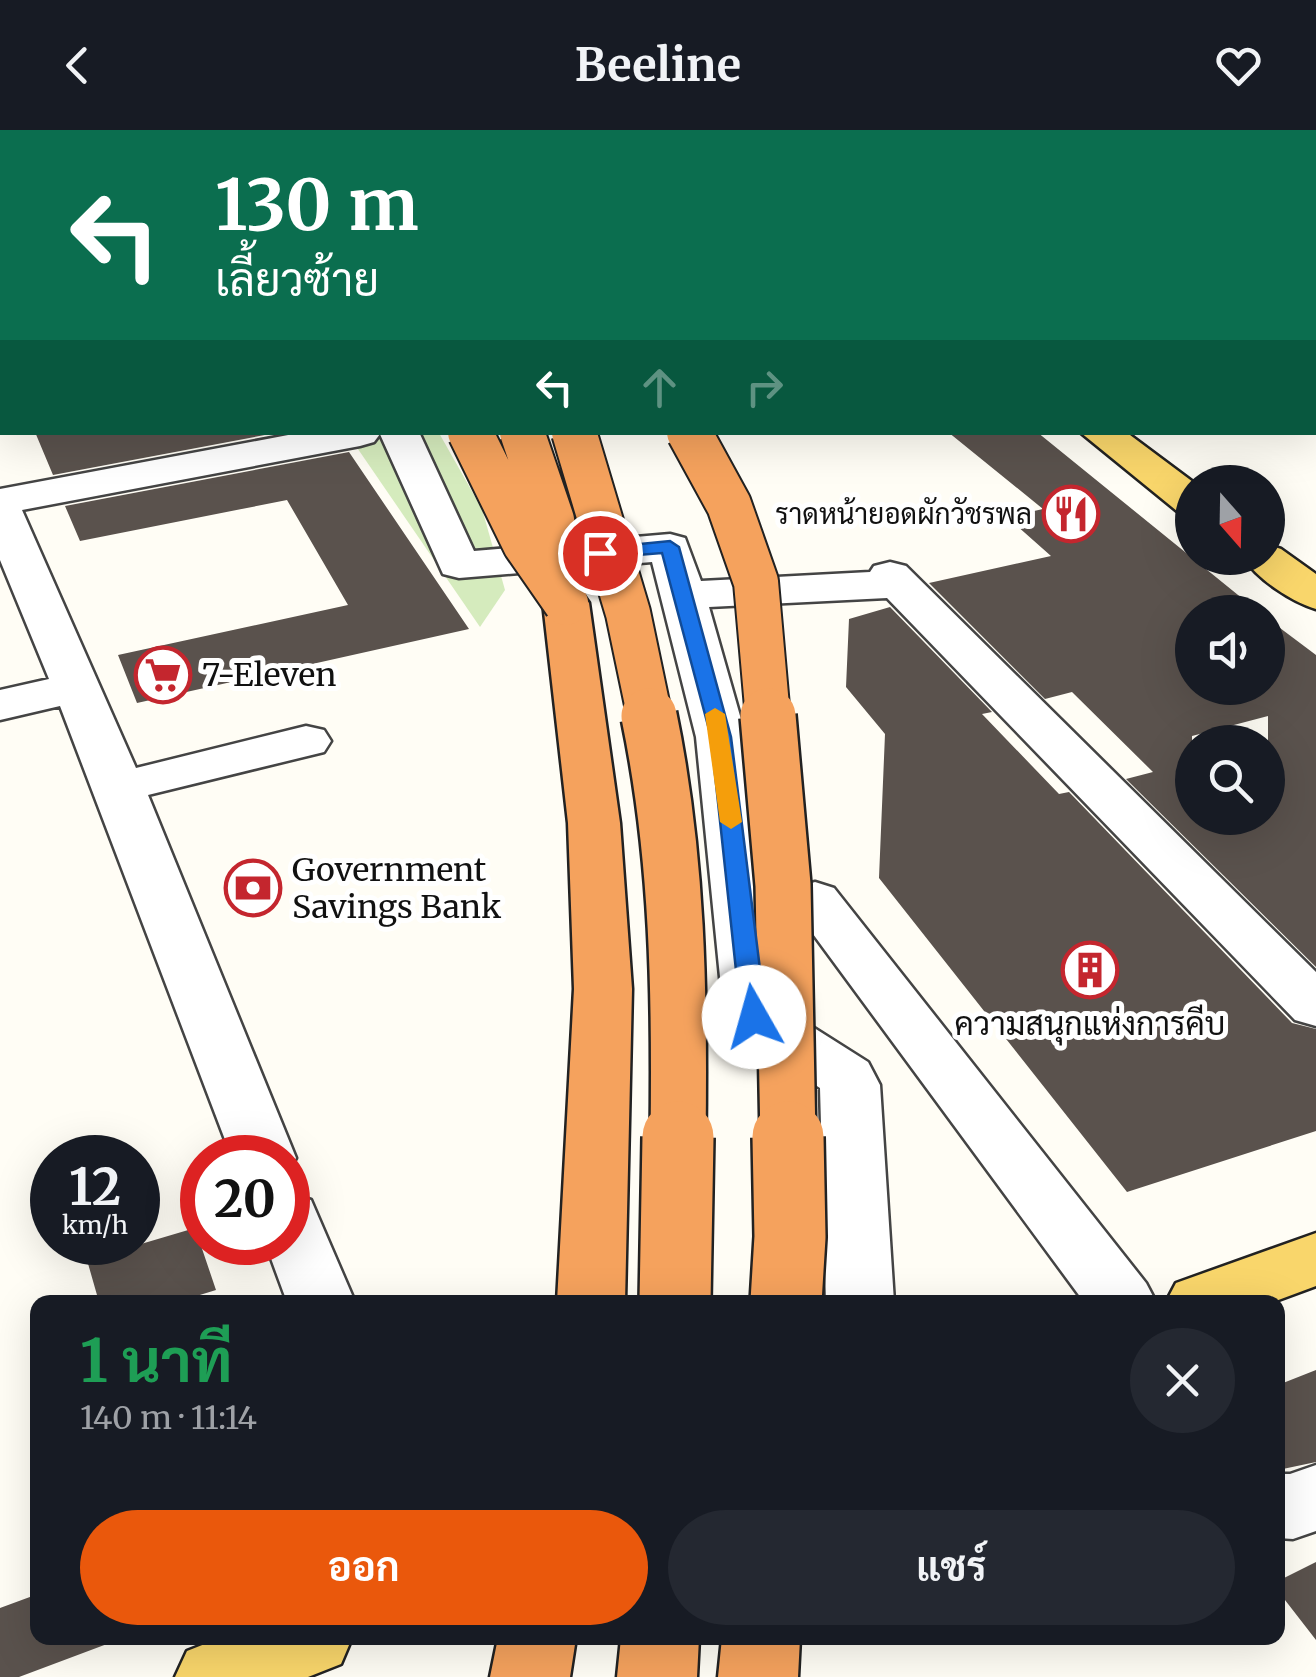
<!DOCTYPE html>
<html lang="th">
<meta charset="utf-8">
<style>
body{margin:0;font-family:Merriweather,Sarabun,serif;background:#242831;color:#f1f3f6;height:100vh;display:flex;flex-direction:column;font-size:38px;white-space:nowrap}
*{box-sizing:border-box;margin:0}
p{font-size:32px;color:#9ea1a6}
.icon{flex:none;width:55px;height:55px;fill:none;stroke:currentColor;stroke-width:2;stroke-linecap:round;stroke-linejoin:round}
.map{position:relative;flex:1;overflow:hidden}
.details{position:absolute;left:30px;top:1165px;width:1255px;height:350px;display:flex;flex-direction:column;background:#171b24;border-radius:20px;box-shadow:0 10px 40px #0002}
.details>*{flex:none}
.top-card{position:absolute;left:0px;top:0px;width:1318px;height:305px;box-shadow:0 10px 40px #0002;background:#0b6e4f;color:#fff;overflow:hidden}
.needle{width:65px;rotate:160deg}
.fabs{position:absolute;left:1175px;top:335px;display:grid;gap:20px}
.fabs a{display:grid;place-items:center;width:110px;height:110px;border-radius:50%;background:#171b24;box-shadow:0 10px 40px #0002;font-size:50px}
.speed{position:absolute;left:30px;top:1005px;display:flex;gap:20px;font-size:50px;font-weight:700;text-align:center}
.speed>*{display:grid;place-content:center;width:130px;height:130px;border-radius:50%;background:#171b24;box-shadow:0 10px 40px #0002;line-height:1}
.speed small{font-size:25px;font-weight:400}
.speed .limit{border:15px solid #d22;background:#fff;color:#111}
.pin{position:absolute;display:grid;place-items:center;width:85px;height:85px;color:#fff;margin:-42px;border:5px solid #fff;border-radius:50%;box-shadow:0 2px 10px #0007}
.me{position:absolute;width:110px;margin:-55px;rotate:353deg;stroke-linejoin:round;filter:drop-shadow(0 0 8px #0008)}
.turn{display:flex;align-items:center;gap:35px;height:210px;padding:0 50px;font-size:45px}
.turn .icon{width:130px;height:130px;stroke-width:2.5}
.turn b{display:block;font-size:70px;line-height:85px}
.lanes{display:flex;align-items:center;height:95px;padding:0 50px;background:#0003;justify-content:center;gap:50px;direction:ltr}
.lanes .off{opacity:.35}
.round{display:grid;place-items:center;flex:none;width:105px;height:105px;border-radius:52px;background:#242831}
.summary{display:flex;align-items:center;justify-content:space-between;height:170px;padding:0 50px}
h1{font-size:60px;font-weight:700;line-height:75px;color:#1e9e55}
.button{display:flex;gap:20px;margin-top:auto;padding:20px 50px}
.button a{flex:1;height:115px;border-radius:60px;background:#ea580c;color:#fff;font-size:40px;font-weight:700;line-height:115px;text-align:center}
.button a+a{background:#242831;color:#f1f3f6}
header{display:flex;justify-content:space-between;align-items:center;height:130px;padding:0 50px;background:#171b24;font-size:45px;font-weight:700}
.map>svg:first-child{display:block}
.green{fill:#d5ebbd}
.building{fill:#5a524d;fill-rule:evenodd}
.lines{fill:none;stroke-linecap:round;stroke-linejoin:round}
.minor-casing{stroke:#444;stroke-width:5}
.major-casing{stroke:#222;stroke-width:5}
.highway-casing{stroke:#222;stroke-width:5}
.minor{fill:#fff;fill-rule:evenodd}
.major{fill:#f9d66b;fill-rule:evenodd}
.highway{fill:#f5a25d;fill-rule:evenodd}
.highway-bridge-far2-casing{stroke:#222;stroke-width:48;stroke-linecap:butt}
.highway-bridge-far1-casing{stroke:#222;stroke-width:60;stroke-linecap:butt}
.highway-bridge-casing{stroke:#222;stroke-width:76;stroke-linecap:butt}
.highway-bridge-far2{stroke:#f5a25d;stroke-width:44}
.highway-bridge-far1{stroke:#f5a25d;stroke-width:55}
.highway-bridge{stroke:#f5a25d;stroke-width:71}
.route{fill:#1a73e8;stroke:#114b97;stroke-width:2.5}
.slow{fill:#f59e0b}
.labels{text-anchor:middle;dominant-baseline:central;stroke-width:10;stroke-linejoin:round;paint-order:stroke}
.far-poi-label{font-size:28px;fill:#111;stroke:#fff;text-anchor:end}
.poi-label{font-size:32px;fill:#111;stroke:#fff;text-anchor:start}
</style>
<header><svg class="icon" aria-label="back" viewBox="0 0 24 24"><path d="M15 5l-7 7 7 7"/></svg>Beeline<svg class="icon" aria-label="heart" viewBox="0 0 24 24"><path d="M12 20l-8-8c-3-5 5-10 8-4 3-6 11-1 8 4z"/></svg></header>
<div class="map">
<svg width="1316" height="1547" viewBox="0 0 1316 1547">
<rect width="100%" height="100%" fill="#fffdf5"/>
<path class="green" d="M 347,303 L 439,303 L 482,379 L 505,460 L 480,497 Z"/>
<path class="building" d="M 35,302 L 281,302 L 53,345 Z
M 948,302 L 1037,302 L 1259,482 L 1192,482 L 1192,558 L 1268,558 L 1268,489 L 1316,525 L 1316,837 L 1126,649 L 1153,642 L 1072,562 L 1045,569 L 929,453 L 1051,426 L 1007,387 L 1043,379 ZM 1268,586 L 1268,688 L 1192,688 L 1192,606 Z
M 349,322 L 469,499 L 137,573 L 118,525 L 348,475 L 287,370 L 80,411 L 65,376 Z
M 890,477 L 992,582 L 982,584 L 1059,664 L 1069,662 L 1292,893 L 1316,899 L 1316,1001 L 1127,1062 L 879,748 L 885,604 L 846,557 L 849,489 Z
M 195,1098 L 216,1160 L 177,1172 L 99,1172 L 87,1130 Z
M 1316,1240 L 1316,1332 L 1278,1340 L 1278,1255 Z
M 1316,1432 L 1316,1510 L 1278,1461 L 1278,1451 Z
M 38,1464 L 38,1508 L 114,1508 L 115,1511 L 19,1547 L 0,1547 L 0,1478 Z"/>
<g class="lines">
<g class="minor-casing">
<path id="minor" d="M 158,0 L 189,0 L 190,2 L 160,2 Z
M 0,27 L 2,27 L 2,45 L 0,45 Z
M 1315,65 L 1316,65 L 1316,85 L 1315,85 Z
M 1315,156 L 1316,156 L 1316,178 L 1315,178 Z
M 0,168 L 2,168 L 2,190 L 0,190 Z
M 304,302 L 380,304 L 374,312 L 360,316 L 22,380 L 136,638 L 306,596 L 324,600 L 331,611 L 324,622 L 148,665 L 296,1028 L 288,1042 L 288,1028 L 232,1028 L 60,576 L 0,590 L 0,560 L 49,549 L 0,430 L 0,359 Z
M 379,302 L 419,302 L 474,421 L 670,404 L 685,408 L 701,451 L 870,442 L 874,436 L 890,432 L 906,436 L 1316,842 L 1316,896 L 1295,890 L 887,468 L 709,477 L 746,607 L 781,877 L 868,932 L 880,955 L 894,1172 L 826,1172 L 820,958 L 732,901 L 724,887 L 696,607 L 652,432 L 459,448 L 443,444 Z
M 815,752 L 834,758 L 1146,1153 L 1156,1172 L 1084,1172 L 788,770 L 796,758 Z
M 288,1063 L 311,1070 L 355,1172 L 287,1172 L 265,1112 L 288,1112 Z
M 1316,1335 L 1316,1401 L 1293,1409 L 1278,1408 L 1278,1344 L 1290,1344 Z"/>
</g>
<g class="major-casing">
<path id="major" d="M 687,0 L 719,0 L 720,2 L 689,2 Z
M 1080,302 L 1126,302 L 1193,352 L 1192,384 L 1177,381 Z
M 1268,415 L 1281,419 L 1316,444 L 1316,479 C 1292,472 1257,449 1244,428 L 1268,428 Z
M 1316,1103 L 1316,1156 L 1273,1172 L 1166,1172 L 1176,1153 Z
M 220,1508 L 352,1508 L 341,1534 L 308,1547 L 175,1547 L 187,1521 Z"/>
</g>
<g class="highway-casing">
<path id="highway" d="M 299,0 L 329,0 L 329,2 L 299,2 Z
M 384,0 L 414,0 L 414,2 L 384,2 Z
M 482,0 L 513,0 L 514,2 L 484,2 Z
M 566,459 L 582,463 L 589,473 L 620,693 L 632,859 L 625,1172 L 557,1172 L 574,859 L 568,693 L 543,473 L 550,463 Z
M 498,1508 L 576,1508 L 570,1547 L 490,1547 Z
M 621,1508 L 699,1508 L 697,1547 L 617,1547 Z
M 722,1508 L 800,1508 L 798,1547 L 718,1547 Z"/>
</g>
<use href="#minor" class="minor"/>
<use href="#major" class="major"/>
<use href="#highway" class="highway"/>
<g class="highway-bridge-far2-casing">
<path id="highway-bridge-far2" d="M 470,302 L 525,414 L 566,473
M 522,302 L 552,390 L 560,436
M 574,302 L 628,483 L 650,588
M 689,302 L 729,375 L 756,452 L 768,588"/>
</g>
<g class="highway-bridge-far1-casing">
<path id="highway-bridge-far1" d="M 649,586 C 678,726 680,867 678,1009
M 768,586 L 783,755 L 788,1009"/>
</g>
<g class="highway-bridge-casing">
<path id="highway-bridge" d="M 675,1172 L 678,1007
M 786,1172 L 790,1107 L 788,1007"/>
</g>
<use href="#highway-bridge-far2" class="highway-bridge-far2"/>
<use href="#highway-bridge-far1" class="highway-bridge-far1"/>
<use href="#highway-bridge" class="highway-bridge"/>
</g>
<path class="route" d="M 670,411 L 679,417 L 731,607 L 766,887 L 754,896 L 741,887 L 711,607 L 662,423 L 600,428 L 590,423 L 600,418 Z"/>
<path class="slow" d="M 715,578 L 725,584 L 742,692 L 731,699 L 720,692 L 705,584 Z"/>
<defs>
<g id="restaurant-ring" transform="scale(2.875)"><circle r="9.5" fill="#fff" stroke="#c4262e" stroke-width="1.5"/><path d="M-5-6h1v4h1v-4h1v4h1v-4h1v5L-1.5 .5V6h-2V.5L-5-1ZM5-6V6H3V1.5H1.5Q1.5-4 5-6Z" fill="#c4262e"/></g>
<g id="supermarket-ring" transform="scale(2.875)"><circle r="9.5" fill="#fff" stroke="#c4262e" stroke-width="1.5"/><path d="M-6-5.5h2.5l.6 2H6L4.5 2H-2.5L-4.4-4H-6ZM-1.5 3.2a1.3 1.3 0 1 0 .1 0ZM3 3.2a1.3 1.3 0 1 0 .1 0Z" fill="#c4262e"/></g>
<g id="bank-ring" transform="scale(2.875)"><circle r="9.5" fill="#fff" stroke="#c4262e" stroke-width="1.5"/><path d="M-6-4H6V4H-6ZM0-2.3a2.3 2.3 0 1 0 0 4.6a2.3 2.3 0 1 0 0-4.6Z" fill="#c4262e"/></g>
<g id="building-ring" transform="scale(2.875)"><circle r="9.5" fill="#fff" stroke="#c4262e" stroke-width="1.5"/><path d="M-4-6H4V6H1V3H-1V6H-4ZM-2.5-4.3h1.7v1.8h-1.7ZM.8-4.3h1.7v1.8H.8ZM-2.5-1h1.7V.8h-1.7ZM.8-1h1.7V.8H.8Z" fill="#c4262e"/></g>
</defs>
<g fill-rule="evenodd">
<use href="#restaurant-ring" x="1071" y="384"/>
<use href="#supermarket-ring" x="163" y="545"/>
<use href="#bank-ring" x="253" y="758"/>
<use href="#building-ring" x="1090" y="840"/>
</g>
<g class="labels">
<g class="far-poi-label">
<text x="1032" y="384">ราดหน้ายอดผักวัชรพล</text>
</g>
<g class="poi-label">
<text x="202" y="545">7-Eleven</text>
<text x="292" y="740">Government<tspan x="292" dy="37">Savings Bank</tspan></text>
<text x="1090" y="894" text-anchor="middle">ความสนุกแห่งการคีบ</text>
</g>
</g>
</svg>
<div class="fabs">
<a><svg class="needle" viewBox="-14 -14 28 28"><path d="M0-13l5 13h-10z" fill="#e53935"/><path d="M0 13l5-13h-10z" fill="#9ea1a6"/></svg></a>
<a><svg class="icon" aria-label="sound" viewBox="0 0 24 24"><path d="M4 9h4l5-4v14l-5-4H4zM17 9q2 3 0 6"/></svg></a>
<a><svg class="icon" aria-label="search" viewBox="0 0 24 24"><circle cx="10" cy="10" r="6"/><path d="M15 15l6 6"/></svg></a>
</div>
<div class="speed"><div>12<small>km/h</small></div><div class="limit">20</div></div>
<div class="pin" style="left:600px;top:423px;background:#d93025"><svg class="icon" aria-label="arrive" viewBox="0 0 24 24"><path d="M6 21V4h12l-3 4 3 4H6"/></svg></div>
<svg class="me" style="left:754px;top:887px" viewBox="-20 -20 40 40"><circle r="19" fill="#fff"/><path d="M0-13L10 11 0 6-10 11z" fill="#1a73e8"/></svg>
<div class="top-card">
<div class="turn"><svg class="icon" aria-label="left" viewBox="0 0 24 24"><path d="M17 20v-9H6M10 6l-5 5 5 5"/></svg><div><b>130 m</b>เลี้ยวซ้าย</div></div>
<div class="lanes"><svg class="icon" aria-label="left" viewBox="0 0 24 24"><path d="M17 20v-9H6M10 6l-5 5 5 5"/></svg><svg class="icon off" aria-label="ahead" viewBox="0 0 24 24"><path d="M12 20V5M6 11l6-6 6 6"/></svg><svg class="icon off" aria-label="right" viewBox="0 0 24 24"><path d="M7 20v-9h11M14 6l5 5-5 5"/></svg></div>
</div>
<section class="details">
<div class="summary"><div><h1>1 นาที</h1><p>140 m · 11:14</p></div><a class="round"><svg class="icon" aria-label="close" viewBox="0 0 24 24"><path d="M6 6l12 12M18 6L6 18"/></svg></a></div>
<div class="button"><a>ออก</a><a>แชร์</a></div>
</section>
</div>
